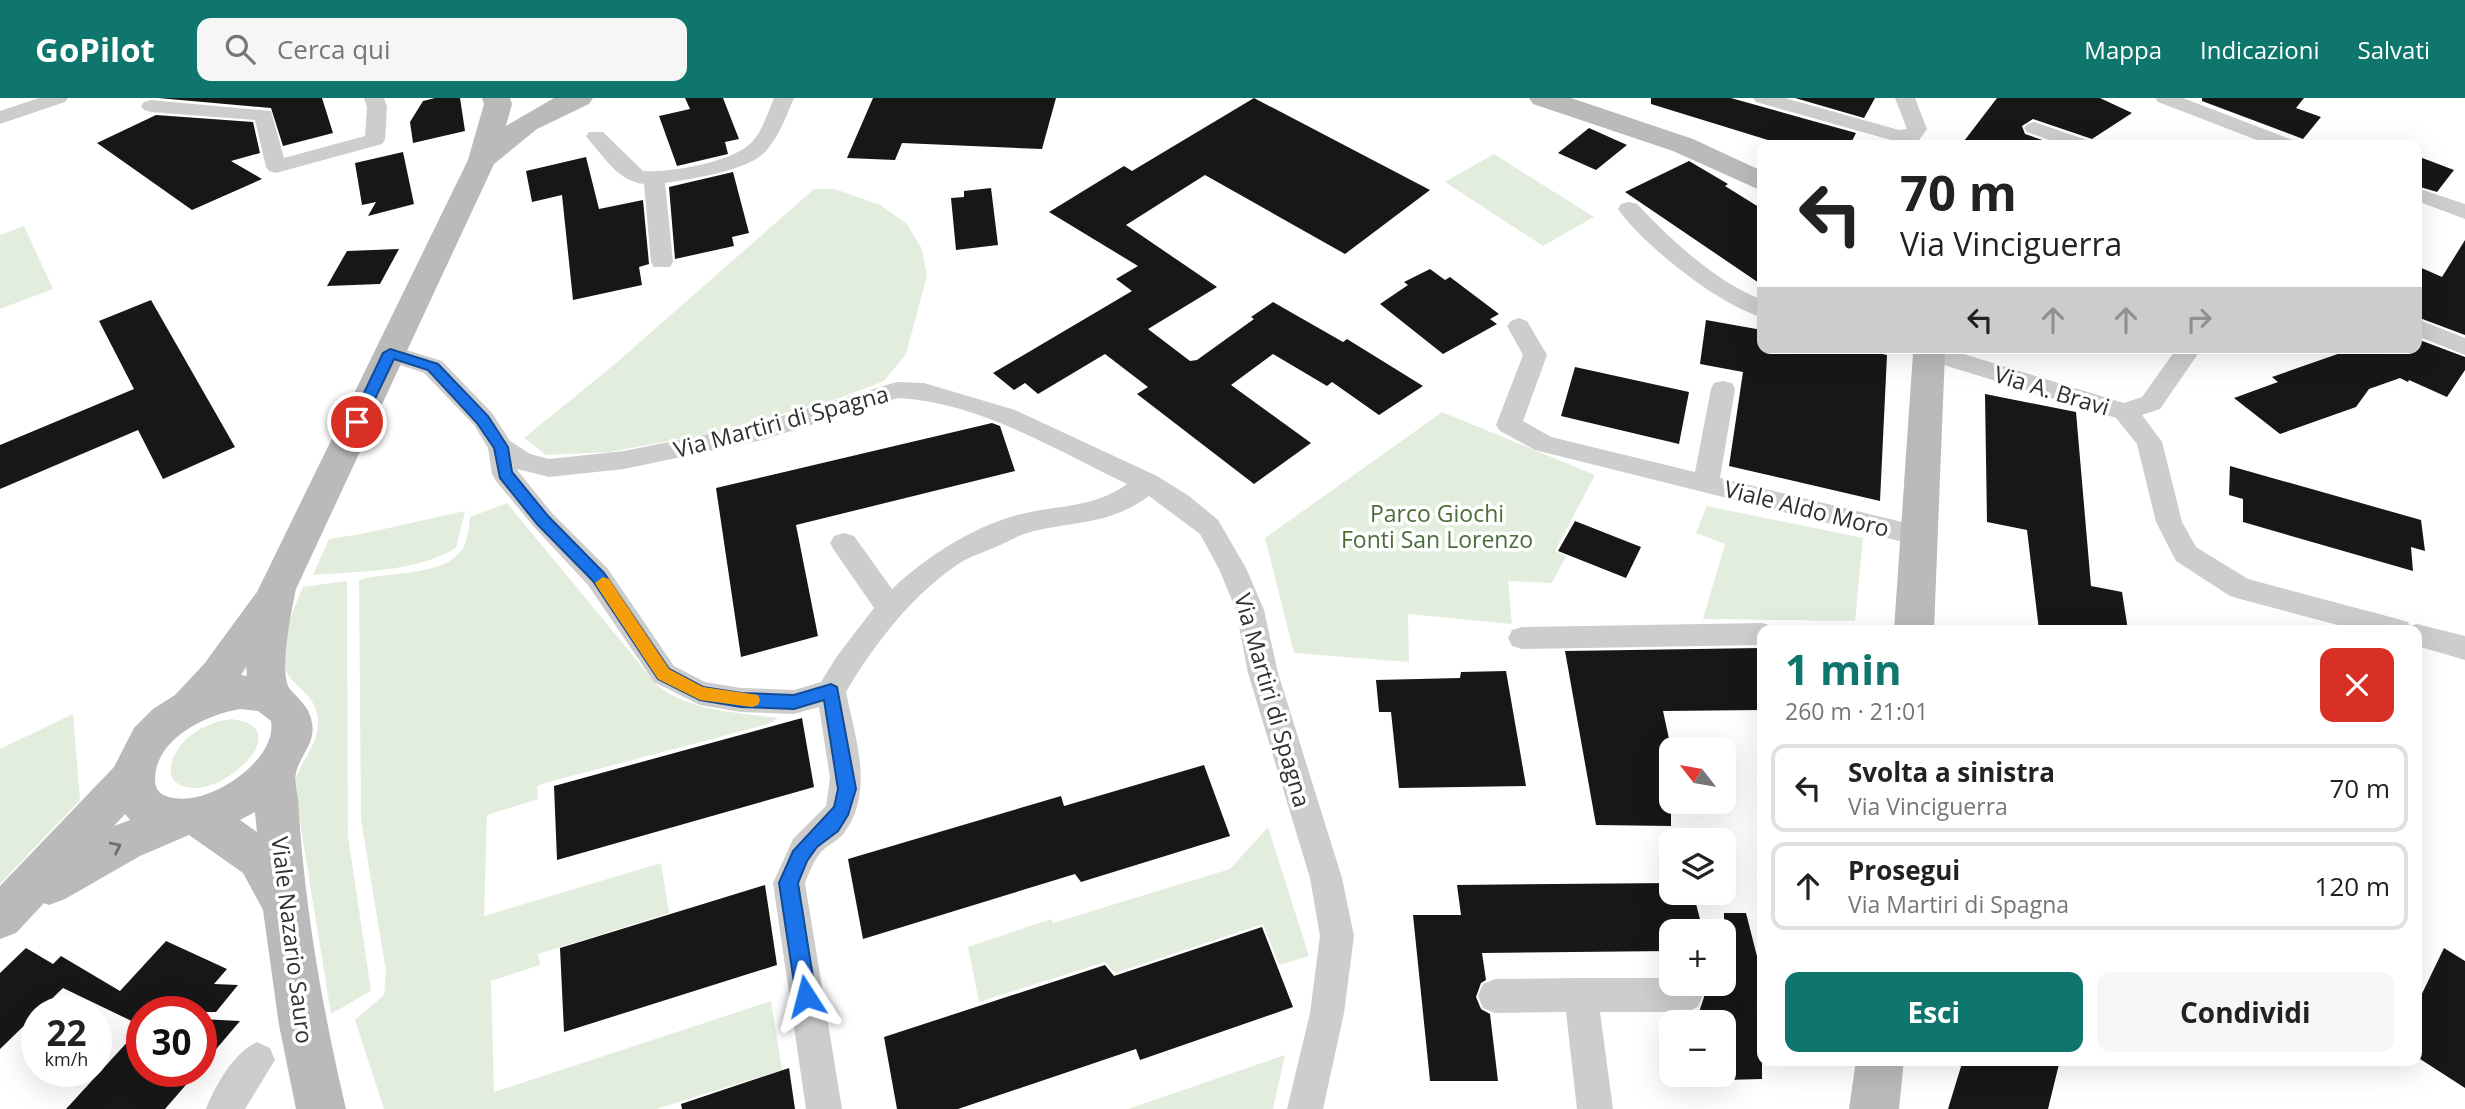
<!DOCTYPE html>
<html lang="it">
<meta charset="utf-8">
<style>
body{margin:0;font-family:"Open Sans",sans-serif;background:#f6f6f6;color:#222;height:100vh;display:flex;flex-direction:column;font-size:26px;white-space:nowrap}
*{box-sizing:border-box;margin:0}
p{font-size:23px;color:#767676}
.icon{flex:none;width:38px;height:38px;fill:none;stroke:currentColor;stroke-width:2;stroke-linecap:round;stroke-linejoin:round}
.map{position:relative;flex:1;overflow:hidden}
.panel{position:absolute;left:1757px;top:527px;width:665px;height:441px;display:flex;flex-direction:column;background:#fff;border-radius:14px;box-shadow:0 7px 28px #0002}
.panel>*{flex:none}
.banner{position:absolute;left:1757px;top:42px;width:665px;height:214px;border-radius:14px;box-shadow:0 7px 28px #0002;background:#fff;color:#222;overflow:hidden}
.needle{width:46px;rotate:301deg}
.buttons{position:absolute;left:1659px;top:639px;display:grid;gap:14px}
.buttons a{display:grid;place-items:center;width:77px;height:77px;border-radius:14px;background:#fff;box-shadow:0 7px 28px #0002;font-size:35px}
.speed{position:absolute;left:21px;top:898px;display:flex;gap:14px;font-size:35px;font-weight:700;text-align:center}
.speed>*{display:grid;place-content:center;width:91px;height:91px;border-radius:50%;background:#fff;box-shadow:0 7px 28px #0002;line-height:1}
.speed small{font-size:18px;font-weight:400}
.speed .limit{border:10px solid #d22;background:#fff;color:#111}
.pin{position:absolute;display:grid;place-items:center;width:60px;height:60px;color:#fff;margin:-30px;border:4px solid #fff;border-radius:50%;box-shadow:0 2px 7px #0007}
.me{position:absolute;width:77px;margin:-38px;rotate:351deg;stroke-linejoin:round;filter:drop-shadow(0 0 5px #0008)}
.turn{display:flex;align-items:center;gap:24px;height:147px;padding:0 28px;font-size:32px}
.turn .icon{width:91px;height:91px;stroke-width:2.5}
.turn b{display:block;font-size:49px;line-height:60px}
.lanes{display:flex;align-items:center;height:66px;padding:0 28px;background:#0003;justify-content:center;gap:35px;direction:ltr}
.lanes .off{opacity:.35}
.round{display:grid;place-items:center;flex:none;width:74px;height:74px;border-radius:14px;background:#f6f6f6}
.headline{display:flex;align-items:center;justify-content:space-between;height:119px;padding:0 28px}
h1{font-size:42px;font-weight:700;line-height:52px;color:#0f766e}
.cta{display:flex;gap:14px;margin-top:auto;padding:14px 28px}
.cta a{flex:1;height:80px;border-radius:14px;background:#0f766e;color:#fff;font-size:28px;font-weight:700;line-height:80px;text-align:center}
.cta a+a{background:#f6f6f6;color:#222}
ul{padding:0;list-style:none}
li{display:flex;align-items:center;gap:21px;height:88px;margin:0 14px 10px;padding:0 14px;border:4px solid #e0e0e0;border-radius:14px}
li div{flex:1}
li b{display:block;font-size:26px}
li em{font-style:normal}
header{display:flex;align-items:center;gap:42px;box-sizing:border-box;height:98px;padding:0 35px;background:#0f766e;color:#fff}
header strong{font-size:33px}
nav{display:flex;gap:38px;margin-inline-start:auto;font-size:24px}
.search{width:490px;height:63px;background:#f6f6f6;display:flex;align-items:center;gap:18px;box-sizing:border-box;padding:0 24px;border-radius:14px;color:#767676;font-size:26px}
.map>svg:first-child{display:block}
.green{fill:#e3eddd}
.building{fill:#171717}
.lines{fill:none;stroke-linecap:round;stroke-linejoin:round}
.street{fill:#cdcdcd;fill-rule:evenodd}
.secondary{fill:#bababa;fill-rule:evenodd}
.oneway{stroke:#6e6e6e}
.route{fill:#1a73e8;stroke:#114b97;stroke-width:2}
.slow{fill:#f59e0b}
.labels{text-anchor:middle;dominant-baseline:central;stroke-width:7;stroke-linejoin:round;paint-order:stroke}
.street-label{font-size:23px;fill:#303030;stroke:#fff}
.park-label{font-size:23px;fill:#4b6d3b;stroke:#fff}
</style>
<header>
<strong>GoPilot</strong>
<div class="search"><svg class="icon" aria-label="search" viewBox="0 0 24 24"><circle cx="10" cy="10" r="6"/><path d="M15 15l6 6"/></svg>Cerca qui</div>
<nav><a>Mappa</a><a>Indicazioni</a><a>Salvati</a></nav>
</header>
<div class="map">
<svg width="2465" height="1011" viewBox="0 0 2465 1011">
<rect width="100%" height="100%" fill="#fff"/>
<path class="green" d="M 1494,56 L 1594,119 L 1543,148 L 1445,84 Z
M 814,91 L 835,91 L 880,107 L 907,126 L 922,151 L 927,178 L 906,256 L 884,283 L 840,300 L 717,334 L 610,354 L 546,357 L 524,340 L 615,266 Z
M 24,128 L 53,191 L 0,211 L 0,137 Z
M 1442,314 L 1595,377 L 1555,453 L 1566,458 L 1552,485 L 1508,483 L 1512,526 L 1408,516 L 1409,564 L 1294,555 L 1265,440 Z
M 507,405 L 658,588 C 692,614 737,614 778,620 L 769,626 L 545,685 L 537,688 L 538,701 L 487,717 L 484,818 L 661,765 L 669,815 L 538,856 L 540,867 L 491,883 L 494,994 L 771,903 L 782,972 L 656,1011 L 384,1011 L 355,922 L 384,897 L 386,874 L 361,721 L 359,482 C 387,473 451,480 465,446 C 468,438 469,427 470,419 Z
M 1707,408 L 1863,440 L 1855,523 L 1703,521 L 1725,446 L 1696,435 Z
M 465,413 L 456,450 C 413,475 361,473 313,477 L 329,441 L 361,436 Z
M 347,483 L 348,738 L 371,893 L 331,916 L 294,687 C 299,663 319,648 318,622 C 317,603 304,594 292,582 C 272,560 293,512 303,489 Z
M 73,616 L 80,702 L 0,786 L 0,651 Z
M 231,621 C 295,628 233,690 195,690 C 156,689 171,652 191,637 C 203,628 217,623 231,621 Z
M 1268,729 L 1309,858 L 1279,867 L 1263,826 L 1115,875 L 1105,864 L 979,904 L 968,849 L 1051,821 L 1053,825 L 1230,771 Z
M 1285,957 L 1273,1011 L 1128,1011 Z"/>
<path class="building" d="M 158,0 L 322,0 L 333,35 L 283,48 L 271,10 Z
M 435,0 L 460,0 L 465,33 L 413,45 L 410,24 L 423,3 Z
M 685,0 L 723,0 L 739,41 L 725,44 L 728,56 L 677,68 L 659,18 L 690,11 Z
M 873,0 L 1056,0 L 1042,51 L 902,45 L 895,62 L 847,60 Z
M 1254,0 L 1430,92 L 1345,156 L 1205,77 L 1126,127 L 1217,189 L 1148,231 L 1190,263 L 1197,262 L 1254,221 L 1251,219 L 1273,204 L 1343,244 L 1347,241 L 1423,288 L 1379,317 L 1332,284 L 1327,288 L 1273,256 L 1231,287 L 1311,345 L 1254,386 L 1137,296 L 1148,289 L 1105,256 L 1038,296 L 1025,285 L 1014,292 L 993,275 L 1132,193 L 1116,181 L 1138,168 L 1049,114 L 1124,68 L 1132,73 Z
M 1651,0 L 1731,0 L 1856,35 L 1850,47 L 1784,47 L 1651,6 Z
M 1795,0 L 1875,0 L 1864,20 Z
M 1997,0 L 2100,0 L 2132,15 L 2092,41 L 2033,21 L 2022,28 L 2025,36 L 2057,47 L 1961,47 Z
M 2202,0 L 2304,0 L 2296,10 L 2321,19 L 2303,41 L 2202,3 Z
M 156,17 L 253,24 L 260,55 L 231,63 L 262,81 L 192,112 L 97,45 Z
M 1589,30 L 1627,47 L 1596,72 L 1558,55 Z
M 403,54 L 414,106 L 368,118 L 376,104 L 362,107 L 355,65 Z
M 2417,58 L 2454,72 L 2437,94 L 2417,88 Z
M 586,59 L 599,111 L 643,102 L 649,166 L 639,169 L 642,187 L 573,202 L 562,97 L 532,104 L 526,73 Z
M 1689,63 L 1728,86 L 1725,88 L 1762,111 L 1762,187 L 1625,94 Z
M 733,74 L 749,135 L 732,139 L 734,148 L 675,161 L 669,89 Z
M 991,90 L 998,147 L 956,152 L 951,100 L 964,99 L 964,93 Z
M 2465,142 L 2465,237 L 2417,219 L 2417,168 L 2442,179 Z
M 399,151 L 380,186 L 327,188 L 347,153 Z
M 1430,171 L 1445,182 L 1450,179 L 1499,216 L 1490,221 L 1497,226 L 1443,256 L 1380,206 L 1408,187 L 1404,184 Z
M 151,202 L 235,349 L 163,381 L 138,332 L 0,391 L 0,347 L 134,291 L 99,223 Z
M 1706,222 L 1762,232 L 1762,250 L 1854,250 L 1887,257 L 1880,403 L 1729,368 L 1743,274 L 1700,266 Z
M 2417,241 L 2465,259 L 2465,272 L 2447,299 L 2409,282 L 2408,284 L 2400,280 L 2369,291 L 2356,309 L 2280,336 L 2234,300 L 2278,284 L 2272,279 L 2355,250 L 2417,250 Z
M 1575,269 L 1689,294 L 1679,346 L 1561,318 Z
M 1985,296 L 2076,314 L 2091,488 L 2122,494 L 2128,532 L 2039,532 L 2027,432 L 1987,424 Z
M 992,325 L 1000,328 L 1015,373 L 796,427 L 818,538 L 741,559 L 716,390 Z
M 2230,368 L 2421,422 L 2425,453 L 2411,449 L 2413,473 L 2243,424 L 2243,401 L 2229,397 Z
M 1575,423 L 1641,449 L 1626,480 L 1558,453 Z
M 1762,550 L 1762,612 L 1663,613 L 1671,650 L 1671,728 L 1596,727 L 1565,553 Z
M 1506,573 L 1526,688 L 1399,690 L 1391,614 L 1379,614 L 1376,582 L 1460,580 L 1461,574 Z
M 802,620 L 814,689 L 557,762 L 554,688 Z
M 1204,667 L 1230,738 L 1081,784 L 1075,776 L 863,841 L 848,761 L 1061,698 L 1064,708 Z
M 1671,785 L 1671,794 L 1693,794 L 1703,833 L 1671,833 L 1671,853 L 1482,855 L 1486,882 L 1481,885 L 1476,899 L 1481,911 L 1490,916 L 1498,983 L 1430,983 L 1413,817 L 1461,817 L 1457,787 Z
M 765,787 L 777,867 L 564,934 L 560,850 Z
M 1724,815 L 1746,815 L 1762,878 L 1762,981 L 1724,982 L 1724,924 L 1703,924 L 1700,911 L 1705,896 L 1701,886 L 1724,886 Z
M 1262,829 L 1293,909 L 1140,962 L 1136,951 L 958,1011 L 897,1011 L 884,939 L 1105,867 L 1114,878 Z
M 166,843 L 227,871 L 214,886 L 238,887 L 216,914 L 142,914 L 142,928 L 63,890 L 0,951 L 0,875 L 26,850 L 53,866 L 61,858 L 120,893 Z
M 2444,850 L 2465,863 L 2465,990 L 2417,959 L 2417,906 Z
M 201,921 L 240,923 L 201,969 Z
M 142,928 L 142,973 L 198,973 L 165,1011 L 66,1011 Z
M 1963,962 L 2060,962 L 2048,1011 L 1948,1011 Z
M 789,970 L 795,1011 L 682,1011 L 681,1006 Z"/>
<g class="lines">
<path class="street" d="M 39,0 L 68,0 L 65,4 L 0,26 L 0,13 Z
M 364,0 L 384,0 L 387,9 L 385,42 L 382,46 L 276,75 L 269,73 L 266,69 L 255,22 L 151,14 L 144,12 L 141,8 L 144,4 L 151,2 L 271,13 L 284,60 L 365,38 L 367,9 Z
M 774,0 L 794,0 C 786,18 779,39 765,54 C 747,73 691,81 665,85 L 673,164 L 670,169 L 654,169 L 651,164 L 644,86 C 618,83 605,60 589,42 L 586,38 L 589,34 L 603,34 L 643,73 C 670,75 734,64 752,44 C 763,32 768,14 774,0 Z
M 1753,0 L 1785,0 L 1899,32 L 1907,31 L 1895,0 L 1915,0 L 1927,31 L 1919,42 L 1898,44 L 1756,4 Z
M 2155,0 L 2183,0 L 2295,43 L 2298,47 L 2270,47 L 2158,4 Z
M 2034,24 L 2090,43 L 2093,47 L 2064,47 L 2027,34 L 2024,30 L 2027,26 Z
M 2417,90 L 2465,106 L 2465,121 L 2417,103 Z
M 1629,104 L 1637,106 C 1672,143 1715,183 1762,202 L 1762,219 C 1720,208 1643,147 1618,111 L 1621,106 Z
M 1519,220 L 1527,223 L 1547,257 L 1523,323 L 1551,339 L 1695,374 L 1711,291 L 1714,285 L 1723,283 L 1732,285 L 1735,291 L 1720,380 L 1919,428 L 1929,431 L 1932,438 L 1929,445 L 1919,448 L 1535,352 L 1500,333 L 1496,327 L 1523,257 L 1507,228 L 1511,223 Z
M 2417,221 L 2465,240 L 2465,257 L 2417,238 Z
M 390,247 L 442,263 L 492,315 L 510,343 L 530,356 L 549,361 L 624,353 L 708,336 L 761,324 L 897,284 L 924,285 L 1015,312 L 1157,378 L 1189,398 L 1218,422 L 1246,470 L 1264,512 L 1278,575 L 1342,780 L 1354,838 L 1344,915 L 1323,1011 L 1287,1011 L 1310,915 L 1320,838 L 1310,780 L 1248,575 L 1236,512 L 1219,471 L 1200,436 L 1149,398 C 1106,429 1074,422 1027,435 C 1017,438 1007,444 998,448 C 987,453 974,457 963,463 C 914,494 875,545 846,594 C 855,639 875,694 844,735 C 839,742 830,746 823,752 C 814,761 810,773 805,785 L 842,1011 L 806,1011 L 773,785 L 793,741 L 826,708 L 830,680 L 819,609 L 794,616 L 741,614 L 700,607 L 654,584 L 588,487 L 534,429 L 496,383 L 492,376 L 488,350 L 474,327 L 424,275 L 382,261 L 378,255 L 382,249 ZM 898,300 C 979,304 1056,352 1127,386 C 1094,410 1058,407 1021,416 C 974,428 927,458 892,491 L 854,438 L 844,435 L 834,438 L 830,445 L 834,452 L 874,510 L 837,558 L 821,584 L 794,592 L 741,590 L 705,584 L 674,568 L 608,471 L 552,415 L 518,373 L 517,371 L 549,379 L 624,371 L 762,342 Z
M 1919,250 L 1944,250 L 2124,305 L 2142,299 L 2177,250 L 2202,250 L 2160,311 L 2142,317 L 2162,344 L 2182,424 L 2196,449 L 2248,481 L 2398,521 L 2408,524 L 2410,528 L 2417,526 L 2465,538 L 2465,562 L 2417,548 L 2417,532 L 2356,532 L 2240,501 L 2230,498 L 2176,463 L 2156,424 L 2137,346 L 2116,320 L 1921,260 L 1917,254 Z
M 1762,525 L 1772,528 L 1774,532 L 1762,532 L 1762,547 L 1522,551 L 1512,548 L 1508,540 L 1512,532 L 1522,529 Z
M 1581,880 L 1671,880 L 1671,886 L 1698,886 L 1703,897 L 1698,909 L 1686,914 L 1600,914 L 1613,1011 L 1577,1011 L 1566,914 L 1495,915 L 1483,910 L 1478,898 L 1483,886 L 1495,881 Z
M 257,944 L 270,950 L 275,962 L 245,1011 L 206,1011 C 215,988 234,954 257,944 Z"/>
<path class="secondary" d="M 482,0 L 510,0 L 512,6 L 506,28 L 554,0 L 593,0 L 589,6 L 537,31 L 494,66 L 296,491 C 292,510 278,576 290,591 C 299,602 310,609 312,625 C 316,645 300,657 296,675 C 294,682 297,693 298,701 C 304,806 322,909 346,1011 L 296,1011 L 279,927 L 263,812 L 243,775 L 189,737 L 140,758 L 65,801 L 49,807 L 44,805 L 16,835 L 0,841 L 0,788 L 114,669 L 134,630 L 153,611 L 175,597 L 204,566 L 257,494 L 468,62 L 484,6 ZM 246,569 L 247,578 L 241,577 ZM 240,611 L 258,613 L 271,623 C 278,664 203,713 166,698 C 158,695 155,689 155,681 C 156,640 206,617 240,611 ZM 255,714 L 255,715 L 257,734 L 240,722 ZM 125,716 L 130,722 L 114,728 Z
M 1529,0 L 1571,0 L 1693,41 L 1762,73 L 1762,93 L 1673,53 L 1533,6 Z
M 1910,250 L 1943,250 L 1945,254 L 1934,532 L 1894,532 L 1913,255 Z
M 1856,962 L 1904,962 L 1899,1011 L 1849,1011 Z"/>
</g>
<defs><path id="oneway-chevron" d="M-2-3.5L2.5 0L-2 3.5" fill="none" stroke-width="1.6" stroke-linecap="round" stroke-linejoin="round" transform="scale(1.75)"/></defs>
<use class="oneway" href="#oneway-chevron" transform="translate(116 749) rotate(-26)"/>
<path class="route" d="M 390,251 L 438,266 L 488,318 L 508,349 L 512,374 L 548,418 L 604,475 L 669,571 L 703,589 L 741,595 L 794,597 L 831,586 L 837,589 L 856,691 L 848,717 L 838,733 L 817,749 L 807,763 L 798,785 L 816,898 L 813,905 L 806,908 L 799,905 L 796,898 L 779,785 L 793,753 L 834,709 L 838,691 L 824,602 L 794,611 L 741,609 L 700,602 L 658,581 L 593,483 L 537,426 L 500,380 L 494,350 L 477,325 L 428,272 L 394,261 L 362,328 L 352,328 L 350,324 L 383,255 Z"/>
<path class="slow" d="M 603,479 L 609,481 L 669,571 L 703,589 L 758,597 L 760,602 L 758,607 L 752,609 L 700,602 L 658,581 L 598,490 L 595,485 Z"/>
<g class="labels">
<g class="street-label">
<text transform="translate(2052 292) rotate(17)">Via A. Bravi</text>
<text transform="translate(781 323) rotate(-15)">Via Martiri di Spagna</text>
<text transform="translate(1807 410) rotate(14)">Viale Aldo Moro</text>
<text transform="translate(1273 602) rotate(74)">Via Martiri di Spagna</text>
<text transform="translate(293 842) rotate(83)">Viale Nazario Sauro</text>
</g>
<g class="park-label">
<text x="1437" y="415">Parco Giochi<tspan x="1437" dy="26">Fonti San Lorenzo</tspan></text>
</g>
</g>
</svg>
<div class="buttons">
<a><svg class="needle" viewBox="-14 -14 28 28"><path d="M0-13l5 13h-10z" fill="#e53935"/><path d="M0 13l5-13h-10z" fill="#767676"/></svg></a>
<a><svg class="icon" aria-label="layers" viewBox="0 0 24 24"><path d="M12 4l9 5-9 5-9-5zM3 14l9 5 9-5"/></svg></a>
<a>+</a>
<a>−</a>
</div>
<div class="speed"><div>22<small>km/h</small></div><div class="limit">30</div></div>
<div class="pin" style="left:357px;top:324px;background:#d93025"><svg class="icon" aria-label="arrive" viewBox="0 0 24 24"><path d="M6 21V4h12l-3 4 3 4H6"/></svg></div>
<svg class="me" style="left:806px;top:898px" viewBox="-20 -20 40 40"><path d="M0-17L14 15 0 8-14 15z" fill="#1a73e8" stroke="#fff" stroke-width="4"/></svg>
<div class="banner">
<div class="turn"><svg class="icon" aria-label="left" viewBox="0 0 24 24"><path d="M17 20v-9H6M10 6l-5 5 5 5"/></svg><div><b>70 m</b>Via Vinciguerra</div></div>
<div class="lanes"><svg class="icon" aria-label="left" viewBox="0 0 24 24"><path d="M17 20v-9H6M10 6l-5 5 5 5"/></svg><svg class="icon off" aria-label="ahead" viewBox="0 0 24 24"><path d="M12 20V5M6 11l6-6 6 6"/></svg><svg class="icon off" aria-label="ahead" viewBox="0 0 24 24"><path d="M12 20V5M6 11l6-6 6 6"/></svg><svg class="icon off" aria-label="right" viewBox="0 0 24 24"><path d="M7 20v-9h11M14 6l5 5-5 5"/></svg></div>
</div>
<section class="panel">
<div class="headline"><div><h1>1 min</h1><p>260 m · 21:01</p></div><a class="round" style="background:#d93025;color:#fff"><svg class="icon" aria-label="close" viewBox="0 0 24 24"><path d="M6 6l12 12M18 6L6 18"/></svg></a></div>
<ul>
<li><svg class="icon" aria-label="left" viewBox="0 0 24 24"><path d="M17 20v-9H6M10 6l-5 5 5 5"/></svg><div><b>Svolta a sinistra</b><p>Via Vinciguerra</p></div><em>70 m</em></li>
<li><svg class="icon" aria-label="ahead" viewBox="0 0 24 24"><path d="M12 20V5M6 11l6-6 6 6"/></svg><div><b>Prosegui</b><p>Via Martiri di Spagna</p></div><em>120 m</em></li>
</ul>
<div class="cta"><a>Esci</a><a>Condividi</a></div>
</section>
</div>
